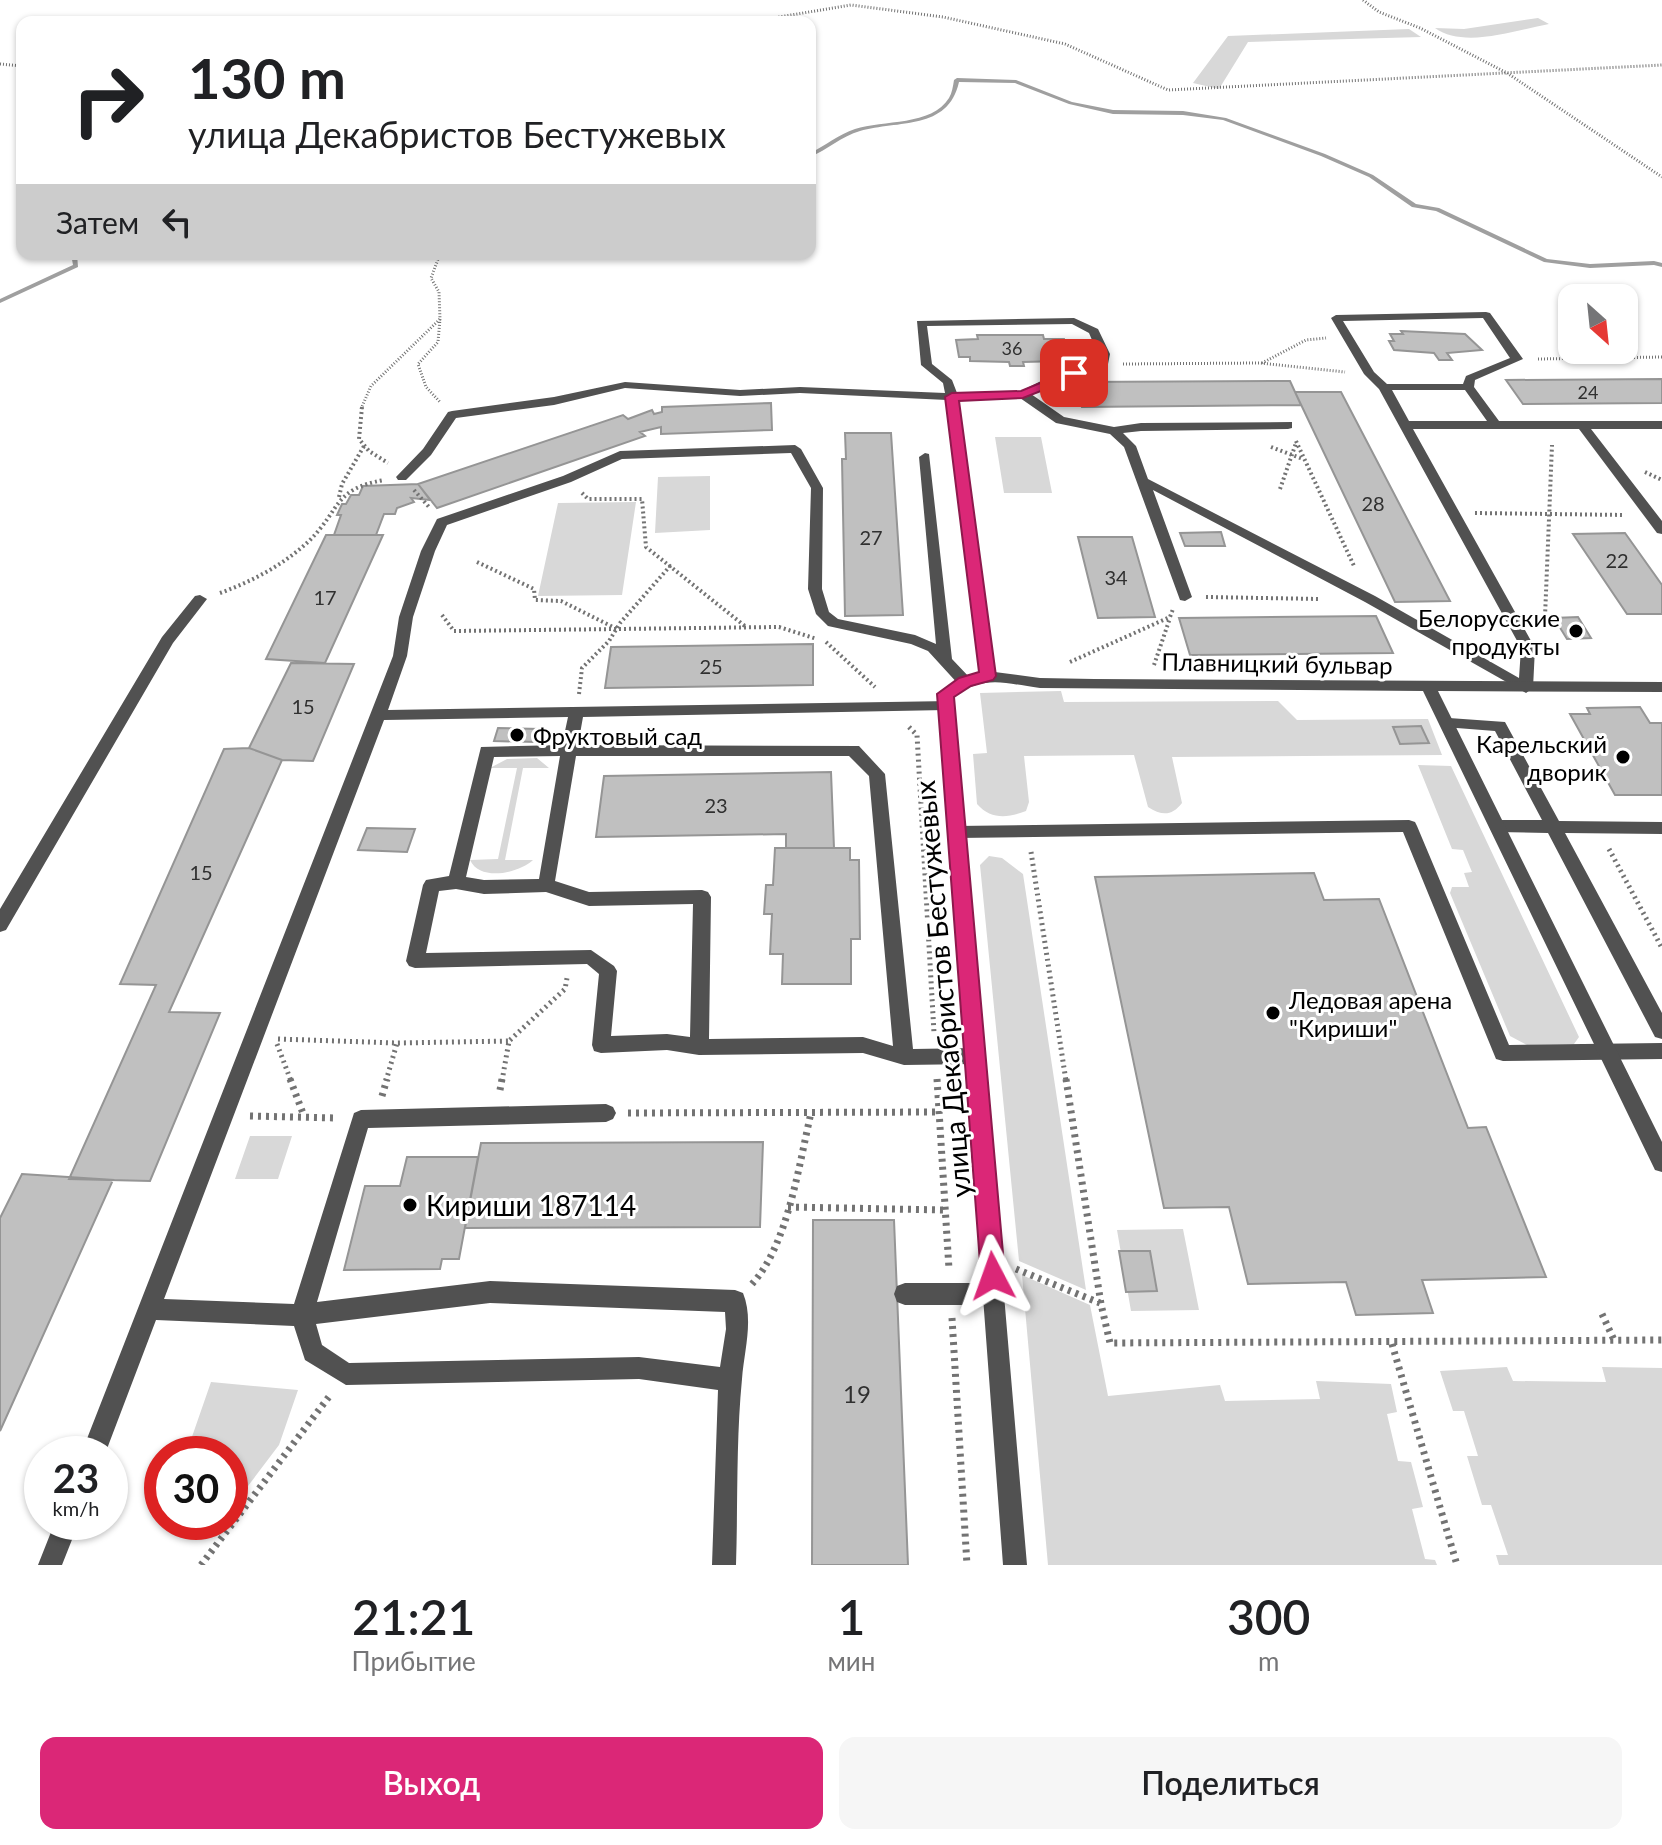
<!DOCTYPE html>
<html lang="ru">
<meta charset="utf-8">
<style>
body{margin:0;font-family:Lato,sans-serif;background:#f6f6f6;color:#202124;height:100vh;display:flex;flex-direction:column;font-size:30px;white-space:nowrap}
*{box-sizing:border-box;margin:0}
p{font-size:26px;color:#757577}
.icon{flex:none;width:44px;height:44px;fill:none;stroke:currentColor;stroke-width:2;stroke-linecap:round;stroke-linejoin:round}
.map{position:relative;height:1565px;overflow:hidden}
.side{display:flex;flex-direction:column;background:#fff;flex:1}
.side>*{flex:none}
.hud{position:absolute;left:16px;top:16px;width:800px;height:244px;border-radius:16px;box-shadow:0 2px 6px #0004;background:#fff;color:#202124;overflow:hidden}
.needle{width:52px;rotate:153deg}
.buttons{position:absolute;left:1558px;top:284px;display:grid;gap:16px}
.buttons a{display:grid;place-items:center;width:80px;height:80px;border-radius:16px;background:#fff;box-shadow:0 2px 6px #0004;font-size:40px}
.speed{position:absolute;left:24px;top:1436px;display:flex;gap:16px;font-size:40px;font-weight:700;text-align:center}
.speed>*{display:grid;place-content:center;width:104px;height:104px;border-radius:50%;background:#fff;box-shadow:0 2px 6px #0004;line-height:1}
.speed small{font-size:20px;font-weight:400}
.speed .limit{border:12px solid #d22;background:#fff;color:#111}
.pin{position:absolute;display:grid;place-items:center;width:68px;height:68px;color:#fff;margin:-34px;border-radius:16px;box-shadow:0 4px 12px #0006}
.me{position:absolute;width:88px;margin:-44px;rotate:356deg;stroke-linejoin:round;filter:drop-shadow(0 0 6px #0008)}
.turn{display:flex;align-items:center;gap:28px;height:168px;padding:0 40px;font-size:36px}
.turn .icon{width:104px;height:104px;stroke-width:2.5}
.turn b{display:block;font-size:56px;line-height:68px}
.then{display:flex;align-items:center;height:76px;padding:0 40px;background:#0003;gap:16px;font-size:30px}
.eta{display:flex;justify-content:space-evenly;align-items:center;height:136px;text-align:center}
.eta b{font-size:48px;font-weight:600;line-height:56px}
.primary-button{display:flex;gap:16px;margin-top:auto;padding:16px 40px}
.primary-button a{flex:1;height:92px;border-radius:16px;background:#db2777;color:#fff;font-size:32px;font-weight:600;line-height:92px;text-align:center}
.primary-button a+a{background:#f6f6f6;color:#202124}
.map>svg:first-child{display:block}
.green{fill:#d8d8d8}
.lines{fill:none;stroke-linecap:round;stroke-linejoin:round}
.stream{fill:#9f9f9f;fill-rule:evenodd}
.building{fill:#c0c0c0;stroke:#959595;stroke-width:2}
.path-far3{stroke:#737373;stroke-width:3;stroke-dasharray:1 2;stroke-linecap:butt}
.path-far2{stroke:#737373;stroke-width:4;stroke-dasharray:2 3;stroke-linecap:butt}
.path-far1{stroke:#737373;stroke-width:5;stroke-dasharray:2 4;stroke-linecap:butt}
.path{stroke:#737373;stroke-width:7;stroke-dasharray:3 5;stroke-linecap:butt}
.service{fill:#515151;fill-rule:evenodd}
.minor{fill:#515151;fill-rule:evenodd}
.route{fill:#db2777;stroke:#8e194d;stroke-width:2}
.poi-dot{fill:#000;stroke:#fff;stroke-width:3}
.labels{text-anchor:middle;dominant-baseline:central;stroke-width:6;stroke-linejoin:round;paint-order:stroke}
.far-number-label{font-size:18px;fill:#303030}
.number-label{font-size:20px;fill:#303030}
.poi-label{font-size:24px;fill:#000;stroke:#fff;text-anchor:end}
.street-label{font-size:24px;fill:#000;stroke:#fff}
.near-number-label{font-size:24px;fill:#303030}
.near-street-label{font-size:28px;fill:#000;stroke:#fff}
.near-poi-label{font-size:28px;fill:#000;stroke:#fff;text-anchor:start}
</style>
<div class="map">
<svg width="1662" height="1565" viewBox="0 0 1662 1565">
<rect width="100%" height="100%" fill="#fff"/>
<path class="green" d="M 1538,18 L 1549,24 C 1516,30 1464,49 1435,28 L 1464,29 Z
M 1409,29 L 1421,37 L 1248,42 L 1219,89 L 1193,83 L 1228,36 Z
M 995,437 L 1041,437 L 1052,493 L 1004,493 Z
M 710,476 L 710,530 L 655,533 L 658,477 Z
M 636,502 L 622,595 L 538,596 L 558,503 Z
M 1061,691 L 1064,702 L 1278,701 L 1297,720 L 1428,719 L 1442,755 L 1172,757 L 1182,803 C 1172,816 1162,816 1148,807 L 1134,755 L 1024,756 L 1029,802 L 1026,811 C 1008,818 991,820 977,804 L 973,754 L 987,753 L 980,693 Z
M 537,758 L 549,768 L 523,768 L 505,860 L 533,860 C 519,873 480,882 470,860 L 498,859 L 517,768 L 490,768 L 507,759 Z
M 1418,765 L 1451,766 L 1579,1037 L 1574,1044 L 1527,1045 L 1510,1036 L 1450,893 L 1452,887 L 1469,887 L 1464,873 L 1472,872 L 1463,850 L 1452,849 Z
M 989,856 L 1002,858 L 1023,874 L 1086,1290 L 1019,1261 L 980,865 Z
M 250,1136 L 292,1136 L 278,1179 L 235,1179 Z
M 1183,1229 L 1199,1310 L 1131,1311 L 1117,1230 Z
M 1022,1275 L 1090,1305 L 1108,1396 L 1220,1385 L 1225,1401 L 1320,1399 L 1316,1381 L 1391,1384 L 1397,1412 L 1387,1414 L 1398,1461 L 1411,1462 L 1423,1507 L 1412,1509 L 1425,1559 L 1435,1560 L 1437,1565 L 1048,1565 Z
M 1507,1367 L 1513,1381 L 1606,1382 L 1602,1367 L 1662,1368 L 1662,1565 L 1499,1565 L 1496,1555 L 1508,1555 L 1491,1505 L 1482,1505 L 1467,1456 L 1478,1456 L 1464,1411 L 1453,1411 L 1440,1371 Z
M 211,1382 L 298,1390 L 279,1445 L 245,1490 L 230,1491 L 230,1454 L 186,1454 Z"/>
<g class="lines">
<path class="stream" d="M 957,78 L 1016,80 L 1072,102 L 1113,110 L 1183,111 L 1226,118 L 1325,154 L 1373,175 L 1416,204 L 1439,208 L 1547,259 L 1590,264 L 1654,261 L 1662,263 L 1662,267 L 1654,265 L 1590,268 L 1544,262 L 1436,211 L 1412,207 L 1369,177 L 1321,156 L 1223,120 L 1183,115 L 1113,114 L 1069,104 L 1015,83 L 959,82 C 948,131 898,120 860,131 C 842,136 827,150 810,157 L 810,153 C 825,146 839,134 855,129 C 883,120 932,126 949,98 C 952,93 953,86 954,80 Z
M 71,254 L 77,254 L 78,267 L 0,303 L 0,299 L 73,265 Z"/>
</g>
<path class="building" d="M 1401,331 L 1465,334 L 1482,350 L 1447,353 L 1452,360 L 1439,360 L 1434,353 L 1394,350 L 1389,341 L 1394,341 L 1390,334 L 1403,334 Z
M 977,335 L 1043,335 L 1044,339 L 1064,339 L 1069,357 L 1059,357 L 1060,361 L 1023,362 L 1024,366 L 1010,366 L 1009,362 L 970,361 L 970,357 L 959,357 L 956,340 L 978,339 Z
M 1662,379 L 1662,403 L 1523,404 L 1506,380 Z
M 1290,381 L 1301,405 L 1082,407 L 1076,382 Z
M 1295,392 L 1341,392 L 1450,601 L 1395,602 Z
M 771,403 L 772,430 L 661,434 L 661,427 L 640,432 L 645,436 L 437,508 L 418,484 L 623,415 L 628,419 L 652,410 L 654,414 L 662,412 L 662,407 Z
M 845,433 L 891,433 L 903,615 L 845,616 L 842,459 L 846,459 Z
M 418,484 L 430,500 L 411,498 L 414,502 L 397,508 L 395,514 L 384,514 L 376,535 L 334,535 L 341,515 L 337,515 L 342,504 L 346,504 L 351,495 L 359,495 L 363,486 Z
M 1221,532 L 1225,546 L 1185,546 L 1180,533 Z
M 1625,533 L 1662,585 L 1662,614 L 1627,614 L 1573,534 Z
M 326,535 L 383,535 L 325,663 L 266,659 Z
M 1078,537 L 1132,537 L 1155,617 L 1098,618 Z
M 1376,616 L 1393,653 L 1190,655 L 1179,618 Z
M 1578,617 L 1591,638 L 1567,639 L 1554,618 Z
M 813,644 L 813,685 L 605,688 L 611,647 Z
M 291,663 L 354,664 L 313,761 L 282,760 L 249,748 Z
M 1640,707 L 1650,723 L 1662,723 L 1662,795 L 1615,795 L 1570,714 L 1590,714 L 1587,708 Z
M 1421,726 L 1429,743 L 1400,744 L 1393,727 Z
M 498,728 L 540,729 L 536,742 L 494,741 Z
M 249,748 L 282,760 L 169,1012 L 220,1013 L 150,1181 L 69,1179 L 156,985 L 120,984 L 224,749 Z
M 831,772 L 834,848 L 786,848 L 786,834 L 596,837 L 604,776 Z
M 367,828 L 415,829 L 407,852 L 358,850 Z
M 775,848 L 850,848 L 850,860 L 859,860 L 860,939 L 851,939 L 851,984 L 782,984 L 783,954 L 770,954 L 772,914 L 764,914 L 766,885 L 773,885 Z
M 1314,873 L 1324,900 L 1379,899 L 1468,1128 L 1486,1127 L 1546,1277 L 1422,1280 L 1433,1313 L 1356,1315 L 1346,1282 L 1248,1284 L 1229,1207 L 1164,1208 L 1095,877 Z
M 763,1142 L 760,1227 L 465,1228 L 481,1143 Z
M 407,1157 L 478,1157 L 459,1259 L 442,1259 L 440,1269 L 344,1270 L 365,1186 L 400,1186 Z
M 22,1174 L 113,1180 L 0,1431 L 0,1218 Z
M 813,1220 L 894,1220 L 908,1565 L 812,1565 Z
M 1119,1251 L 1150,1251 L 1157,1291 L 1126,1292 Z"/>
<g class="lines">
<path class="path-far3" d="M 1363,0 L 1379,12 L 1420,28 L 1507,73 L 1662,177
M 749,22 L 851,5 L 943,17 L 1065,44 L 1168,90 L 1662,65
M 0,64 L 22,66
M 440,319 L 438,342 L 418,364 L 426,387 L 440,402
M 1538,359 L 1662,357
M 1262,363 L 1306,340 L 1326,338
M 1123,364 L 1260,363 L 1345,372
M 361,409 L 371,386 L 440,319 L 439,292 L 431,278 L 440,254"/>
<path class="path-far2" d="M 362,407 L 359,439 L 369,451 L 388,463
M 1296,441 L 1354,566
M 1271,447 L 1303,459
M 1645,472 L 1662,480
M 1280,489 L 1296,443
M 414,490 L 429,507
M 582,493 L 588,499 L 642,499 L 646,547 L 746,627
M 339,497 L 342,484 L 364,446
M 1475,513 L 1625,515
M 477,562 L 534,589 L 535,600 L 561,601 L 617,629
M 220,593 C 253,581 285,564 310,540 C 341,509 333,489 384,480
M 1206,597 L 1320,599
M 442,615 L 454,631 L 779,627 L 817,639
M 1540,625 L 1545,617 L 1552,445
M 826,642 L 875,687
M 1070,662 L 1170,617 L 1173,609
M 1154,665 L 1170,618
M 579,694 L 582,668 L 609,641 L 620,623 L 671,565"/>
<path class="path-far1" d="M 909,727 L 917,735 L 934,1033
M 1609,849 L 1662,948
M 1031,852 L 1066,1081
M 278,1039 L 397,1043 L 509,1041
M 277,1044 L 291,1081
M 386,1081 L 397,1043
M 502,1081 L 509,1041 L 565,989 L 567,978"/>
<path class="path" d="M 290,1079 L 304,1116
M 937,1079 L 949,1269
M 1066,1079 L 1101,1304 L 1110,1343 L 1662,1340
M 500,1090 L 502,1079
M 382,1096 L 387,1079
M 628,1113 L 939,1112
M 250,1116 L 336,1118
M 788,1207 L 946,1210
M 1016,1269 L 1100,1303
M 752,1284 C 788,1245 799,1164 811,1113
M 1602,1314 L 1614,1340
M 952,1318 L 967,1565
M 1392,1344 L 1457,1565
M 201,1565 L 331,1394"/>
<path class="service" d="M 1486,312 L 1490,313 L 1523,359 L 1475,380 L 1474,387 L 1499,421 L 1662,421 L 1662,429 L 1591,429 L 1662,521 L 1662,534 L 1657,533 L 1579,429 L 1413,429 L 1535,648 L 1533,688 L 1526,693 L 1365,602 L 1153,490 L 1192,597 L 1185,601 L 1180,600 L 1124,447 L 1110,434 L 1056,423 L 1020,398 L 958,400 L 994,676 L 987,681 L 980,676 L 947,400 L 800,393 L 740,396 L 625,388 L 554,405 L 456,418 L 431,455 L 406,480 L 398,480 L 396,477 L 423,449 L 448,412 L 452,411 L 554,397 L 625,382 L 740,390 L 800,387 L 945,393 L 943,383 L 921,365 L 917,321 L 1074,318 L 1098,329 L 1110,354 L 1108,364 L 1031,394 L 1064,417 L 1114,427 L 1141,423 L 1292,422 L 1292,428 L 1288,429 L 1141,431 L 1123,433 L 1136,446 L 1148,479 L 1375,596 L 1519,678 L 1521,648 L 1379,389 L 1364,374 L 1331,318 L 1336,315 ZM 1483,318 L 1510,358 L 1466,376 L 1463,384 L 1387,384 L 1374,372 L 1343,321 ZM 1072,324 L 1089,333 L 1098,354 L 1097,362 L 1043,380 L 1021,391 L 957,393 L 952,380 L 932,364 L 927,326 ZM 1392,390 L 1465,390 L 1487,421 L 1409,421 Z
M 795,445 L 801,449 L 823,488 L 822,589 L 829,612 L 838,619 L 915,635 L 936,644 L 919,457 L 925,453 L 929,454 L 952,659 L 970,678 L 972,682 L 970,686 L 960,686 L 928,651 L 911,644 L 828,626 L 816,614 L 808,589 L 811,488 L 791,453 L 622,459 L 571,482 L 447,525 L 435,551 L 413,617 L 407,656 L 388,710 L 951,701 L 954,705 L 946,710 L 583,717 L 578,745 L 859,746 L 885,774 L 913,1049 L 975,1048 L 982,1050 L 985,1056 L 982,1062 L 975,1064 L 904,1065 L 863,1053 L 699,1055 L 667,1050 L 601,1053 L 594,1051 L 592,1045 L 599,974 L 587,964 L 415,968 L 409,966 L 406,961 L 423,885 L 426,880 L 449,876 L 481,747 L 562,745 L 568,717 L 384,720 L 164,1299 L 294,1304 L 354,1113 L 361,1110 L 606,1104 L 613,1107 L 616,1113 L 613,1119 L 606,1122 L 368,1128 L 317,1302 L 490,1281 L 735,1290 L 743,1293 C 754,1320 744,1351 742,1379 C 736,1440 738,1503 736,1565 L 712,1565 L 718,1390 L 639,1379 L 346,1385 L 305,1360 L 294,1326 L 156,1320 L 105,1454 L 81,1454 L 370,715 L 393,656 L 399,617 L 421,551 L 437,519 L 563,476 L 620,451 ZM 560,756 L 539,879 L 484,880 L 466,877 L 494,757 ZM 576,756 L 849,756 L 869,776 L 893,1046 L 863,1037 L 709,1039 L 711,897 L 708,892 L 702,890 L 589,892 L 555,881 ZM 456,889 L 484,894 L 546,892 L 589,906 L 693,904 L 690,1037 L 667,1034 L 611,1036 L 617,971 L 614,966 L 591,950 L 426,953 L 439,891 ZM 490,1303 L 725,1312 L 726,1329 L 720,1367 L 639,1357 L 349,1363 L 322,1345 L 316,1324 Z
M 200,595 L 207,599 L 173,643 L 6,930 L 0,932 L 0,909 L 162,637 L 195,596 Z
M 1449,718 L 1505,722 L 1559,821 L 1662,822 L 1662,834 L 1565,833 L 1662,1013 L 1662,1039 L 1655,1037 L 1548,833 L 1497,832 L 1491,830 L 1489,826 L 1491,822 L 1497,820 L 1542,820 L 1495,731 L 1444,727 L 1441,723 L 1444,719 Z
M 1409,820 L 1415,822 L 1417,826 L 1509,1045 L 1662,1043 L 1662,1059 L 1503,1061 L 1496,1059 L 1403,832 L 957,838 L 951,836 L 949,832 L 951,828 L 957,826 Z
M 905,1283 L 994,1283 L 1002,1286 L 1005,1294 L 1002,1302 L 994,1305 L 905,1305 L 897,1302 L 894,1294 L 897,1286 Z
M 55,1522 L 79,1522 L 62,1565 L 38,1565 Z"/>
<path class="minor" d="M 987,671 L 1040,678 L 1094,679 L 1662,682 L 1662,692 L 1438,691 L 1662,1142 L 1662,1172 L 1655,1170 L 1423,691 L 1040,688 C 1002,683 987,675 953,696 L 1027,1565 L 1003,1565 L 938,694 L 960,678 Z"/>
</g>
<path class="route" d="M 1074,369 L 1079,370 L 1079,376 L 1023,398 L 959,401 L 996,676 L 993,680 L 971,686 L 954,697 L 1005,1276 L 1001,1285 L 993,1288 L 984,1285 L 981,1276 L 937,694 L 959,678 L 979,672 L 945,397 L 952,393 L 1021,391 Z"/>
<g class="poi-dot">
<circle cx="1576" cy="631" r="8"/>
<circle cx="517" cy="735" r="8"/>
<circle cx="1623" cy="757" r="8"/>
<circle cx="1273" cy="1013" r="8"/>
<circle cx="410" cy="1205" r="8"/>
</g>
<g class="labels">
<g class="far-number-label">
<text x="1012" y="348">36</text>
<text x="1588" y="392">24</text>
</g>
<g class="number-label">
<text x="1373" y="503">28</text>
<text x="871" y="537">27</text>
<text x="1617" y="560">22</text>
<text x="1116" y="577">34</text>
<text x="325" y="597">17</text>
<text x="711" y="666">25</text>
<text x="303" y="706">15</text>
<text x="716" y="805">23</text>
<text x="201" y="872">15</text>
</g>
<g class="poi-label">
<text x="1560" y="617">Белорусские<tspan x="1560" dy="28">продукты</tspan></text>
<text x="533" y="735" text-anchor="start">Фруктовый сад</text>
<text x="1607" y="743">Карельский<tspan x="1607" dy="28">дворик</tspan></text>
<text x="1289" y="999" text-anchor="start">Ледовая арена<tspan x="1289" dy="28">"Кириши"</tspan></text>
</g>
<g class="street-label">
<text transform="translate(1277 663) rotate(1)">Плавницкий бульвар</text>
</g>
<g class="near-number-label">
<text x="857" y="1393">19</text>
</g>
<g class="near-street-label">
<text transform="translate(942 989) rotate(-95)">улица Декабристов Бестужевых</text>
</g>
<g class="near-poi-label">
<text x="426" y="1205">Кириши 187114</text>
</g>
</g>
</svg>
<div class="buttons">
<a><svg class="needle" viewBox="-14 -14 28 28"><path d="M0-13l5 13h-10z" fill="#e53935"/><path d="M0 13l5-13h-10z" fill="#757577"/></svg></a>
</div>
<div class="speed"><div>23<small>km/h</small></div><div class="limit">30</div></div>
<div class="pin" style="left:1074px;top:373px;background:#d93025"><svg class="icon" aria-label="arrive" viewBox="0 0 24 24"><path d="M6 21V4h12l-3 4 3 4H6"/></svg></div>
<svg class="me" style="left:993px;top:1276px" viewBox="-20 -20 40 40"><path d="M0-17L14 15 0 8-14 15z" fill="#db2777" stroke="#fff" stroke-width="4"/></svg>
<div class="hud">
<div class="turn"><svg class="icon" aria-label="right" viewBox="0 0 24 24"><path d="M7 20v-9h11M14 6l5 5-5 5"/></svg><div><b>130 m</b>улица Декабристов Бестужевых</div></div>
<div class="then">Затем<svg class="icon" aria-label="left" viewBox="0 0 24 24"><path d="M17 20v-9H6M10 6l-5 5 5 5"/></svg></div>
</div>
</div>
<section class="side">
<div class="eta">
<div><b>21:21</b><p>Прибытие</p></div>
<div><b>1</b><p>мин</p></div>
<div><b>300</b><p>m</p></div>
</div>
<div class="primary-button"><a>Выход</a><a>Поделиться</a></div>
</section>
